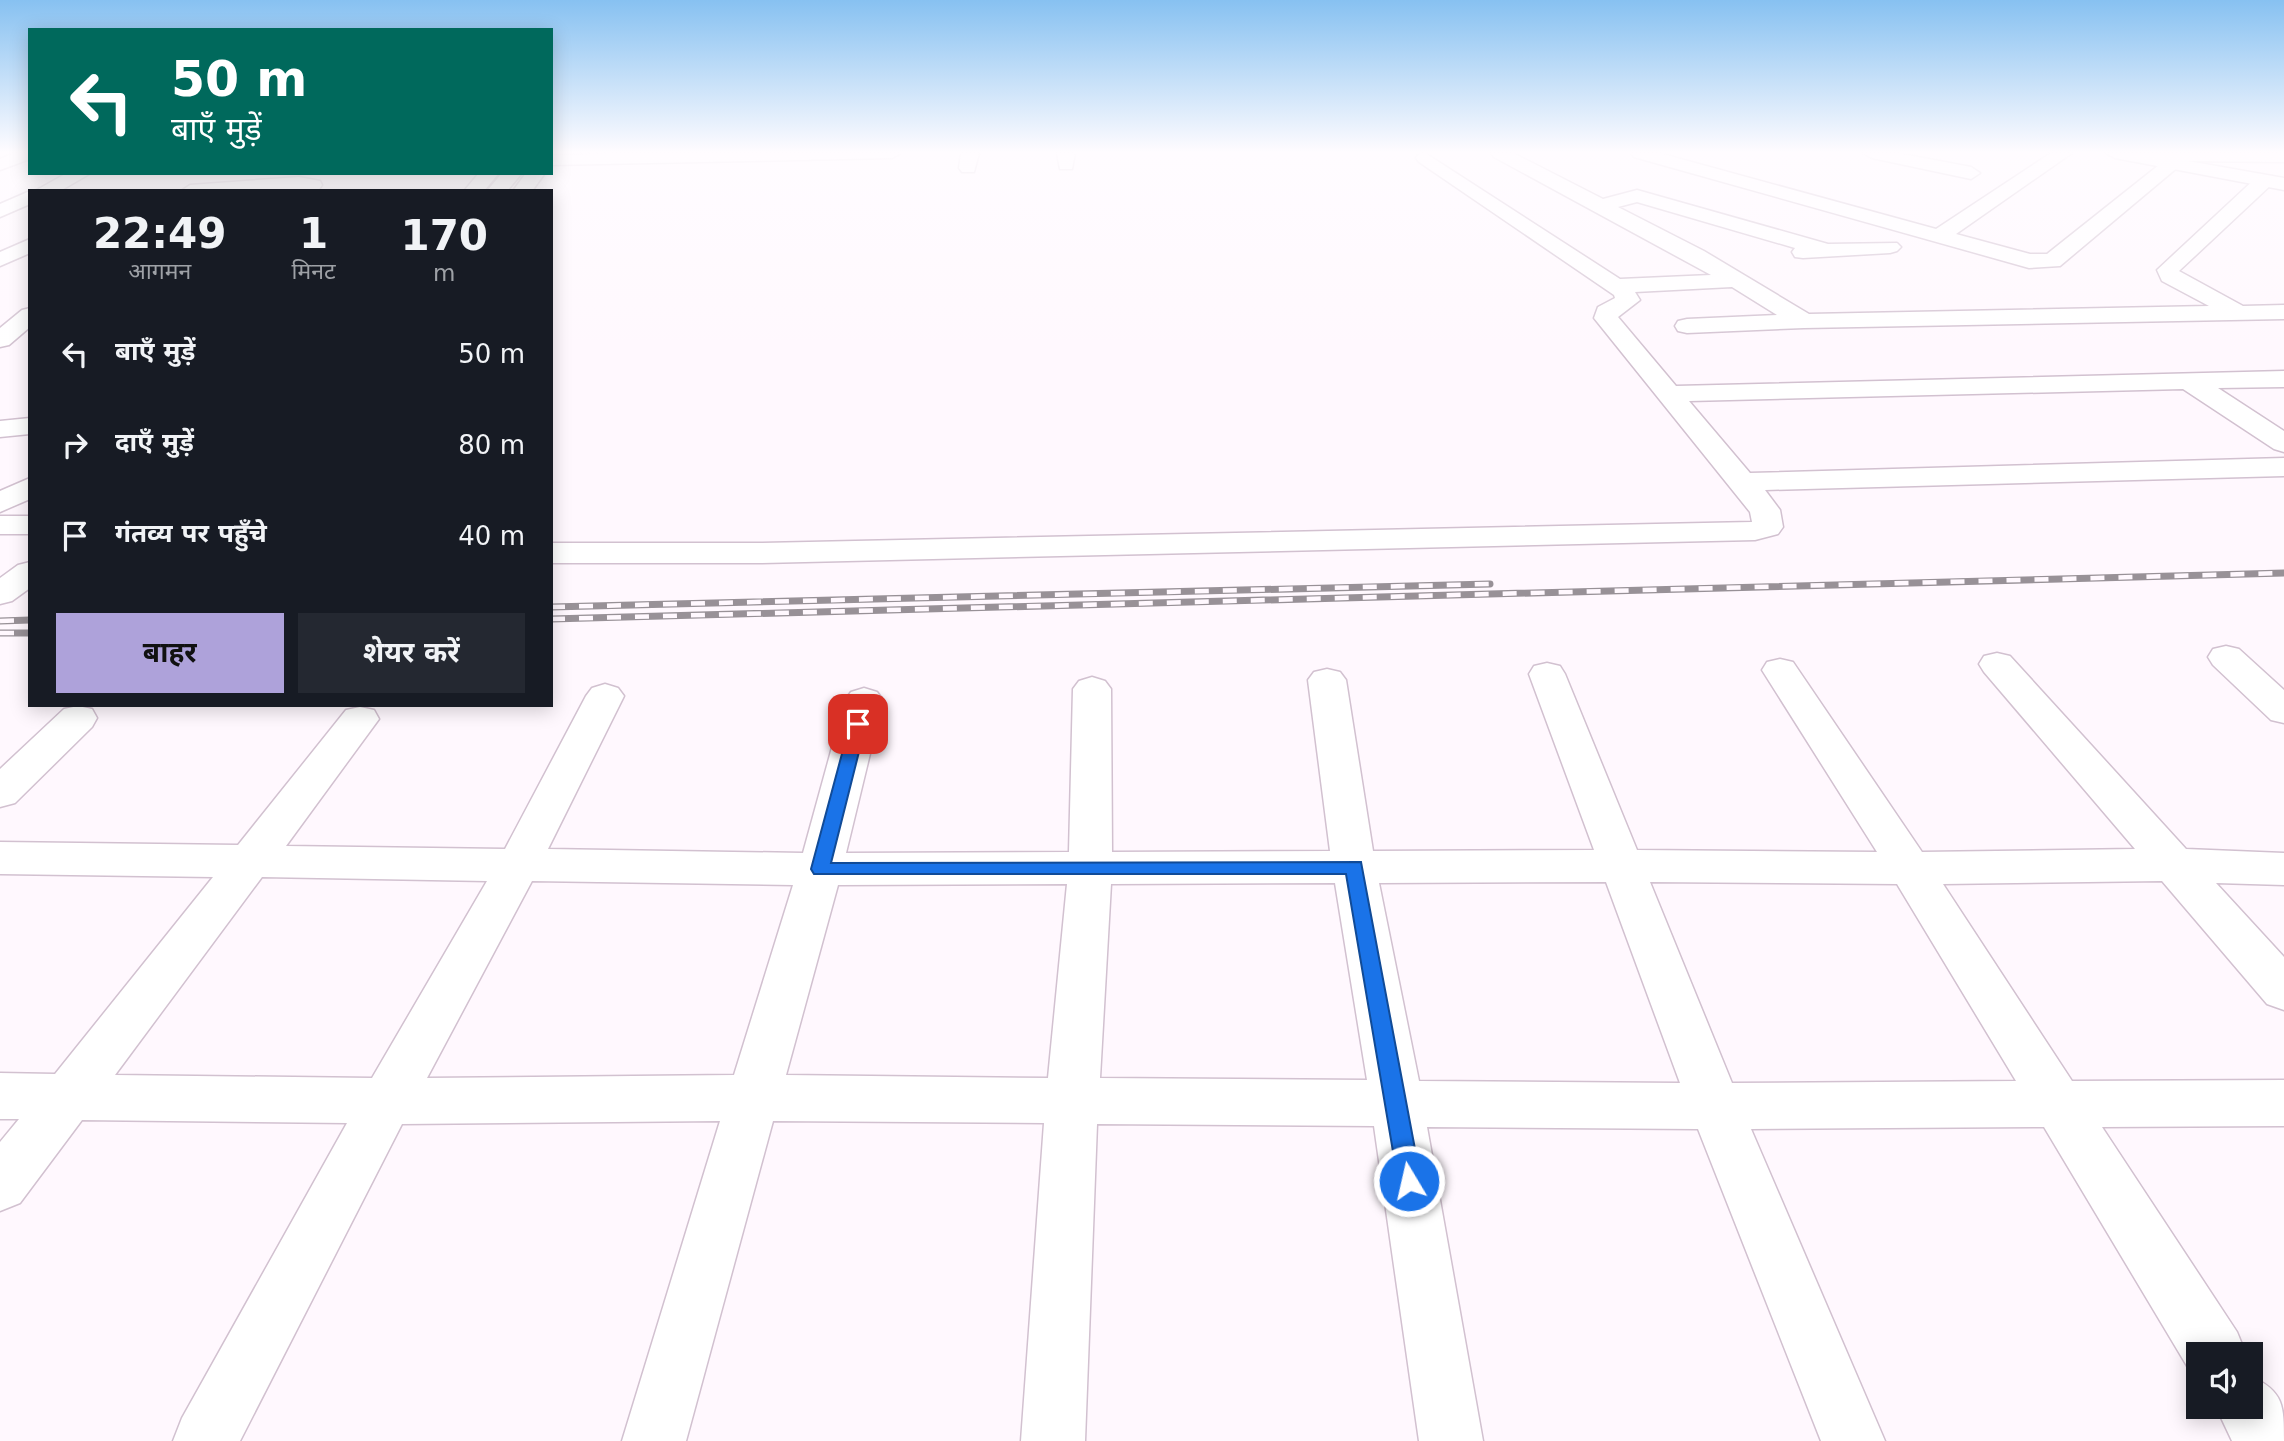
<!DOCTYPE html>
<html lang="hi">
<meta charset="utf-8">
<style>
body{margin:0;font-family:"DejaVu Sans","Noto Sans Devanagari",sans-serif;background:#242831;color:#f1f3f6;height:100vh;display:flex;flex-direction:column;font-size:26px;white-space:nowrap}
*{box-sizing:border-box;margin:0}
p{font-size:23px;color:#9ea1a6}
.icon{flex:none;width:38px;height:38px;fill:none;stroke:currentColor;stroke-width:2;stroke-linecap:round;stroke-linejoin:round}
.map{position:relative;flex:1;overflow:hidden}
.panel{position:absolute;left:28px;top:189px;width:525px;height:518px;display:flex;flex-direction:column;background:#171b24;border-radius:0px;box-shadow:0 4px 18px #0003}
.panel>*{flex:none}
.banner{position:absolute;left:28px;top:28px;width:525px;height:147px;border-radius:0px;box-shadow:0 4px 18px #0003;background:#00695c;color:#fff;overflow:hidden}
.tools{position:absolute;left:2186px;top:1342px;display:grid;gap:14px}
.tools a{display:grid;place-items:center;width:77px;height:77px;border-radius:0px;background:#171b24;box-shadow:0 4px 18px #0003;font-size:35px}
.pin{position:absolute;display:grid;place-items:center;width:60px;height:60px;color:#fff;margin:-30px;border-radius:14px;box-shadow:0 4px 10px #0006}
.me{position:absolute;width:77px;margin:-38px;rotate:351deg;stroke-linejoin:round;filter:drop-shadow(0 0 5px #0008)}
.turn{display:flex;align-items:center;gap:24px;height:147px;padding:0 28px;font-size:32px}
.turn .icon{width:91px;height:91px;stroke-width:2.5}
.turn b{display:block;font-size:49px;line-height:60px}
.eta{display:flex;justify-content:space-evenly;align-items:center;height:119px;text-align:center}
.eta b{font-size:42px;font-weight:700;line-height:49px}
.primary-button{display:flex;gap:14px;margin-top:auto;padding:14px 28px}
.primary-button a{flex:1;height:80px;border-radius:0px;background:#aea2da;color:#111;font-size:28px;font-weight:700;line-height:80px;text-align:center}
.primary-button a+a{background:#242831;color:#f1f3f6}
ul{padding:0;list-style:none}
li{display:flex;align-items:center;gap:21px;height:91px;padding:0 28px}
li div{flex:1}
li b{display:block;font-size:26px}
li em{font-style:normal}
.map>svg:first-child{display:block}
.lines{fill:none;stroke-linecap:round;stroke-linejoin:round}
.street-casing{stroke:#d2c1d0;stroke-width:3}
.secondary-casing{stroke:#d2c1d0;stroke-width:3}
.primary-casing{stroke:#d2c1d0;stroke-width:3}
.street{fill:#fff;fill-rule:evenodd}
.secondary{fill:#fff;fill-rule:evenodd}
.primary{fill:#fff;fill-rule:evenodd}
.rail-casing{stroke:#989197;stroke-width:7}
.rail{stroke:#fff8fe;stroke-width:4.5;stroke-dasharray:14;stroke-linecap:butt}
.route{fill:#1a73e8;stroke:#114b97;stroke-width:2}
</style>
<div class="map">
<svg width="2284" height="1441" viewBox="0 0 2284 1441">
<rect width="100%" height="100%" fill="#fff8fe"/>
<g class="lines">
<g class="street-casing">
<path id="street" d="M 14,153 L 30,153 L 30,159 L 0,170 L 0,159 Z
M 643,153 L 901,153 L 892,158 L 551,165 L 551,155 Z
M 961,153 L 979,153 L 974,172 L 962,172 L 959,168 Z
M 1057,153 L 1075,153 L 1072,169 L 1060,169 Z
M 1425,153 L 1620,279 L 1711,275 L 1494,157 L 1491,153 L 1513,153 L 1603,199 L 1637,190 L 1828,244 L 1897,243 L 1901,247 L 1897,251 L 1890,253 L 1803,258 L 1795,257 L 1792,252 L 1795,248 L 1637,202 L 1618,207 L 1704,251 L 1809,314 L 2209,306 L 2162,281 L 2157,270 L 2258,176 L 2272,176 L 2274,180 L 2272,184 L 2179,271 L 2243,306 L 2284,305 L 2284,319 L 1804,328 L 1687,333 L 1678,331 L 1675,326 L 1678,321 L 1687,319 L 1777,315 L 1732,287 L 1635,292 L 1640,300 L 1618,317 L 1676,386 L 2284,371 L 2284,387 L 2218,388 L 2284,431 L 2284,452 L 2274,449 L 2183,389 L 1689,401 L 1750,473 L 2284,458 L 2284,476 L 1765,490 L 1780,510 L 1783,527 L 1778,534 L 1755,540 L 760,563 L 551,563 L 551,543 L 760,543 L 1752,522 L 1750,512 L 1594,318 L 1598,307 L 1615,298 L 1614,295 L 1419,162 L 1416,158 L 1419,154 Z
M 1631,153 L 1659,153 L 1936,229 L 2051,153 L 2072,153 L 1956,234 L 2030,254 L 2047,254 L 2164,161 L 2139,159 L 2138,153 L 2284,153 L 2284,162 L 2180,161 L 2178,167 L 2060,266 L 2029,268 L 1634,157 Z
M 1863,153 L 1897,153 L 1971,167 L 1980,173 L 1971,179 L 1872,158 Z
M 67,173 L 91,173 L 60,191 L 35,191 Z
M 479,173 L 499,173 L 484,191 L 464,191 Z
M 526,173 L 545,173 L 532,191 L 513,191 Z
M 299,177 L 320,181 L 322,185 L 318,191 L 298,191 L 299,189 L 181,191 L 190,185 Z
M 30,191 L 30,204 L 0,217 L 0,204 Z
M 30,239 L 30,253 L 0,266 L 0,252 Z
M 30,308 L 30,327 L 9,345 L 0,347 L 0,328 L 22,310 Z
M 30,418 L 30,434 L 0,437 L 0,421 Z
M 30,478 L 30,499 L 0,512 L 0,491 Z
M 0,516 L 30,516 L 30,534 L 0,534 Z
M 2226,646 L 2239,649 L 2284,690 L 2284,723 L 2271,720 L 2213,665 L 2208,657 L 2213,649 Z
M 1997,653 L 2010,656 L 2186,849 L 2284,853 L 2284,885 L 2216,883 L 2284,957 L 2284,1010 L 2267,1004 L 2162,881 L 1943,884 L 2072,1081 L 2284,1080 L 2284,1126 L 2102,1127 L 2237,1332 L 2246,1354 L 2198,1354 L 2198,1378 L 2193,1376 L 2044,1127 L 1751,1129 L 1885,1441 L 1821,1441 L 1698,1129 L 1427,1127 L 1483,1441 L 1419,1441 L 1374,1126 L 1097,1124 L 1085,1441 L 1021,1441 L 1044,1123 L 773,1121 L 686,1441 L 622,1441 L 720,1121 L 402,1124 L 240,1441 L 173,1441 L 182,1418 L 347,1123 L 82,1120 L 20,1203 L 0,1211 L 0,1142 L 19,1119 L 0,1119 L 0,1073 L 55,1074 L 213,877 L 0,874 L 0,842 L 238,845 L 346,710 L 360,707 L 374,710 L 379,719 L 286,846 L 505,849 L 586,696 L 592,688 L 605,684 L 618,688 L 624,696 L 548,849 L 803,853 L 845,700 L 851,692 L 864,688 L 877,692 L 883,700 L 846,853 L 1069,852 L 1073,689 L 1079,681 L 1092,677 L 1105,681 L 1111,689 L 1112,852 L 1330,851 L 1308,680 L 1314,672 L 1327,669 L 1340,672 L 1346,680 L 1373,851 L 1594,850 L 1529,674 L 1534,666 L 1547,663 L 1560,666 L 1565,674 L 1637,850 L 1877,852 L 1762,670 L 1767,662 L 1780,659 L 1793,662 L 1922,852 L 2135,849 L 1984,672 L 1979,664 L 1984,656 ZM 262,877 L 487,881 L 372,1078 L 115,1075 ZM 532,881 L 793,885 L 734,1075 L 427,1078 ZM 1606,882 L 1680,1083 L 1419,1081 L 1379,883 ZM 1650,882 L 1897,884 L 2016,1081 L 1732,1083 ZM 1335,883 L 1367,1080 L 1100,1078 L 1111,884 ZM 1067,884 L 1048,1078 L 786,1075 L 838,885 Z
M 78,706 L 92,709 L 97,718 L 92,727 L 15,803 L 0,807 L 0,769 L 64,709 Z
M 2250,1376 C 2284,1391 2284,1406 2284,1441 L 2232,1441 L 2216,1407 L 2250,1407 Z"/>
</g>
<g class="secondary-casing">
<path id="secondary" d="M 2106,153 L 2143,153 L 2284,178 L 2284,190 L 2115,158 Z"/>
</g>
<g class="primary-casing">
<path id="primary" d="M 502,173 L 522,173 L 507,191 L 487,191 Z
M 30,562 L 30,588 L 12,601 L 0,604 L 0,578 L 18,565 Z"/>
</g>
<use href="#street" class="street"/>
<use href="#secondary" class="secondary"/>
<use href="#primary" class="primary"/>
<g class="rail-casing">
<path id="rail" d="M 551,607 L 1490,584
M 551,619 L 2284,573
M 0,621 L 30,620
M 0,633 L 30,633"/>
</g>
<use href="#rail" class="rail"/>
</g>
<linearGradient id="sky" x2="0" y2="1"><stop stop-color="#87c1f1"/><stop offset="0.43" stop-color="#fffcff"/><stop offset="1" stop-color="#fffcff" stop-opacity="0"/></linearGradient>
<rect width="2284" height="354" fill="url(#sky)"/>
<path class="route" d="M 858,719 L 866,724 L 831,863 L 1361,862 L 1421,1181 L 1418,1189 L 1409,1192 L 1401,1189 L 1398,1181 L 1346,874 L 814,874 L 811,869 L 850,724 Z"/>
</svg>
<div class="tools">
<a><svg class="icon" aria-label="sound" viewBox="0 0 24 24"><path d="M4 9h4l5-4v14l-5-4H4zM17 9q2 3 0 6"/></svg></a>
</div>
<div class="pin" style="left:858px;top:724px;background:#d93025"><svg class="icon" aria-label="arrive" viewBox="0 0 24 24"><path d="M6 21V4h12l-3 4 3 4H6"/></svg></div>
<svg class="me" style="left:1409px;top:1181px" viewBox="-20 -20 40 40"><circle r="17" fill="#1a73e8" stroke="#fff" stroke-width="3"/><path d="M0-11L8 9 0 5-8 9z" fill="#fff"/></svg>
<div class="banner">
<div class="turn"><svg class="icon" aria-label="left" viewBox="0 0 24 24"><path d="M17 20v-9H6M10 6l-5 5 5 5"/></svg><div><b>50 m</b>बाएँ मुड़ें</div></div>
</div>
<section class="panel">
<div class="eta">
<div><b>22:49</b><p>आगमन</p></div>
<div><b>1</b><p>मिनट</p></div>
<div><b>170</b><p>m</p></div>
</div>
<ul>
<li><svg class="icon" aria-label="left" viewBox="0 0 24 24"><path d="M17 20v-9H6M10 6l-5 5 5 5"/></svg><div><b>बाएँ मुड़ें</b></div><em>50 m</em></li>
<li><svg class="icon" aria-label="right" viewBox="0 0 24 24"><path d="M7 20v-9h11M14 6l5 5-5 5"/></svg><div><b>दाएँ मुड़ें</b></div><em>80 m</em></li>
<li><svg class="icon" aria-label="arrive" viewBox="0 0 24 24"><path d="M6 21V4h12l-3 4 3 4H6"/></svg><div><b>गंतव्य पर पहुँचे</b></div><em>40 m</em></li>
</ul>
<div class="primary-button"><a>बाहर</a><a>शेयर करें</a></div>
</section>
</div>
